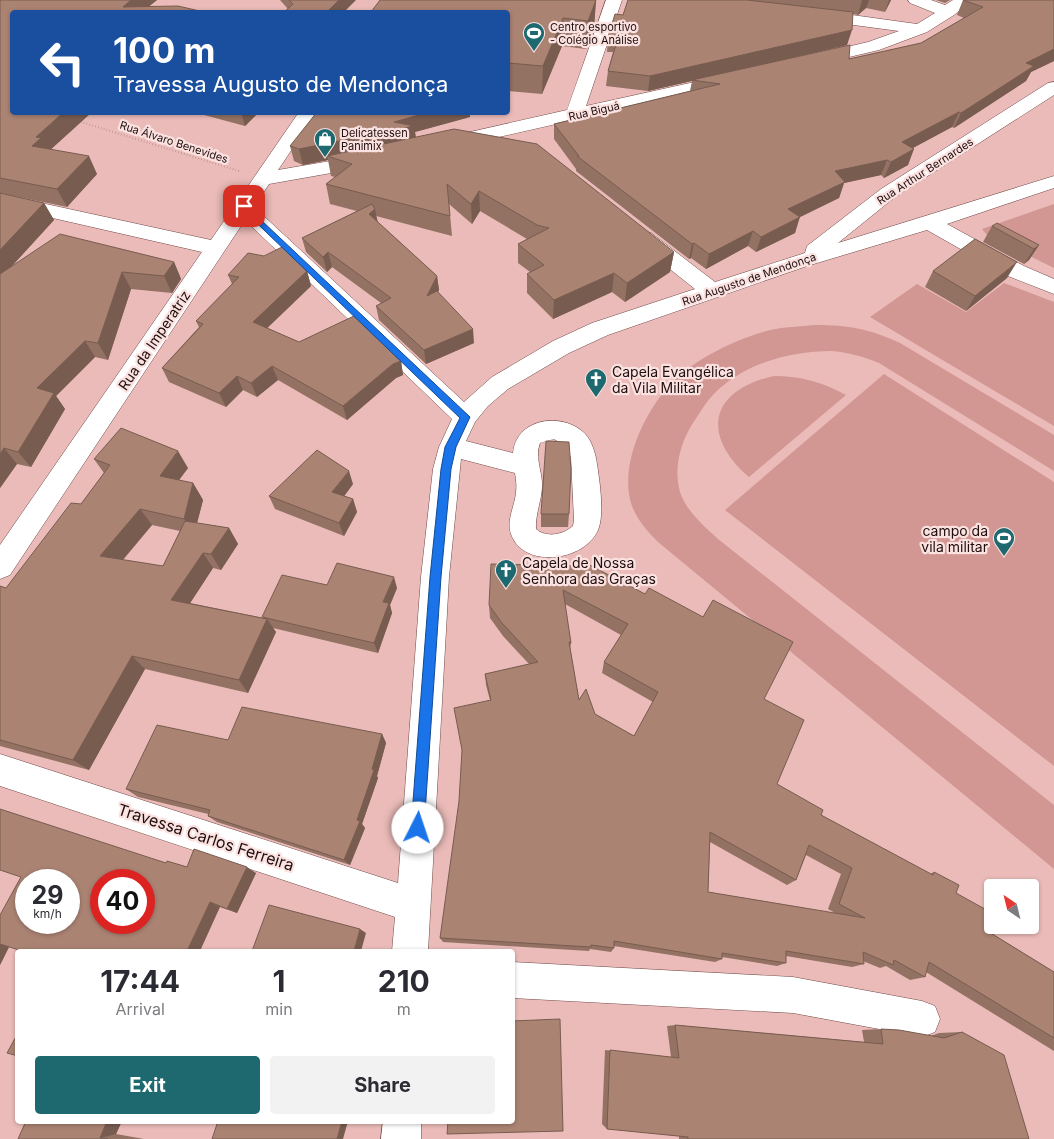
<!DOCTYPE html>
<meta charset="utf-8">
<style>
body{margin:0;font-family:Inter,sans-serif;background:#f2f2f3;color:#2b2b33;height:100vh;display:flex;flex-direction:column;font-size:19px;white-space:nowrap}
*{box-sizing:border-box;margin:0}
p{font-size:16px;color:#7c7c81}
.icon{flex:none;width:28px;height:28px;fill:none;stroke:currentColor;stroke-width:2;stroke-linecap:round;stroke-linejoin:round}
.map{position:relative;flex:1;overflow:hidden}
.details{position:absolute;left:15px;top:949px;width:500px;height:175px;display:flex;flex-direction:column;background:#fff;border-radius:5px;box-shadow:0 1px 4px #0004}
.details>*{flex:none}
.top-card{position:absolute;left:10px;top:10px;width:500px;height:105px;border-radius:5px;box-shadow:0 1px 4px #0004;background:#1a4fa0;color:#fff;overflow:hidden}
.needle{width:32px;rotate:325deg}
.controls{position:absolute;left:984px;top:879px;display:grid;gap:10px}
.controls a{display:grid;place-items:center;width:55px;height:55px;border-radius:5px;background:#fff;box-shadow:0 1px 4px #0004;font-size:25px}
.speed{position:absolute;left:15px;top:869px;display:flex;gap:10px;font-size:25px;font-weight:700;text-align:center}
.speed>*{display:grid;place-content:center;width:65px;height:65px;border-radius:50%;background:#fff;box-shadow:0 1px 4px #0004;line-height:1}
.speed small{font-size:12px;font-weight:400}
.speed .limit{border:8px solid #d22;background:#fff;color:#111}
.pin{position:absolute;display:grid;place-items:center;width:42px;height:42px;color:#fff;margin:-21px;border-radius:10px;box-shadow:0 2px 8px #0006}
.me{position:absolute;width:55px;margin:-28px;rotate:4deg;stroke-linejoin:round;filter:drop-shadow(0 0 4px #0008)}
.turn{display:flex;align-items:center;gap:18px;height:105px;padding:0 20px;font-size:22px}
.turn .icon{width:65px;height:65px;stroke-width:2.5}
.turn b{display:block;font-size:35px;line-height:42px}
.eta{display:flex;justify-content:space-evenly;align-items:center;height:85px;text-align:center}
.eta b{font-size:30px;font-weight:700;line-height:35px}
.cta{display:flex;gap:10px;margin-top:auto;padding:10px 20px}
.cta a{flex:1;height:58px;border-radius:5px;background:#1d696f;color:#fff;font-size:20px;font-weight:700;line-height:58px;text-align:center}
.cta a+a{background:#f2f2f3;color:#2b2b33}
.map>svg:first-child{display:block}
.green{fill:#d29693}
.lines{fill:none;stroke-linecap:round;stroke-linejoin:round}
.minor-casing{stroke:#714947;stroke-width:1}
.path{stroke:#a5807e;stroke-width:2;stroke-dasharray:0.5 2.5;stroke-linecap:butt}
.minor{fill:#fff;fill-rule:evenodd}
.wall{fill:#937163;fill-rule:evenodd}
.shaded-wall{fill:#785c50}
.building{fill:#ab8373;stroke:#785c50;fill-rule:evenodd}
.route{fill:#1a73e8;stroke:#114b97}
.labels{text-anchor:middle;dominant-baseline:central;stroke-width:4.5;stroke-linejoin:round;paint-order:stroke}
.far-poi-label{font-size:11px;fill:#1e0e0d;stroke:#fbe2e0;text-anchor:start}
.far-street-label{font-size:11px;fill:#1e0e0d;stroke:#fbe2e0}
.street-label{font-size:14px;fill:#1e0e0d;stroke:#fbe2e0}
.poi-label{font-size:14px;fill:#1e0e0d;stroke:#fbe2e0;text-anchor:start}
.near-street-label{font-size:16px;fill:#1e0e0d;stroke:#fbe2e0}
</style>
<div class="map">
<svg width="1054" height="1139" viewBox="0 0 1054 1139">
<rect width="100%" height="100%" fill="#eabbb8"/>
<path class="green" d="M 1054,204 L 1054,268 L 987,235 L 982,229 Z
M 1004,283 L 1054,302 L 1054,426 L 870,317 L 917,284 L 966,312 Z
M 815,325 C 848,325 870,329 900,343 L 1054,435 L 1054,471 L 879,363 C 864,357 848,352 831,351 C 790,351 742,364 713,395 C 706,402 701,411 695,420 C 681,440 673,467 680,492 C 686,511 704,526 718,539 L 1054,805 L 1054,869 L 658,542 C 647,531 638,521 632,506 C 616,461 653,392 690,367 C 716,349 750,333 781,328 C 792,327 803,326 815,325 Z
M 884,374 L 1054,482 L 1054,766 L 725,510 Z
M 774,376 C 801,376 822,382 846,395 L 749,477 C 700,435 710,390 774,376 Z"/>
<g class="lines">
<g class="minor-casing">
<path id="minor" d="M 606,0 L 622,0 L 586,106 L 726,75 L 732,76 L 735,80 L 732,84 L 446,149 L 439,147 L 437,143 L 439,139 L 567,110 Z
M 908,0 L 931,0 L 945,5 L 953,0 L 972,0 L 954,15 L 927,32 L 879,50 L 815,65 L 809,64 L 807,60 L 809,56 L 868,42 L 899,31 L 816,20 L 810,18 L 808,15 L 810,12 L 816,10 L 917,24 L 935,13 L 910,3 Z
M 1054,82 L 1054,95 L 895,197 L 838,243 L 1054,176 L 1054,188 L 947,224 L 1024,266 L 1054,279 L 1054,294 L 1008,276 L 927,230 L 807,266 L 608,335 L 569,353 L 508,389 L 488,406 L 475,422 L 466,441 L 513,453 C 516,419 559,412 582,431 C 590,437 594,449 596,458 C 599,476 605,514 598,530 C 584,562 523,569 511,534 C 506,520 515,506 516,492 C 517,486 516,480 515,473 L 461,459 L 449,577 L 428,951 L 392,951 L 395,917 L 0,786 L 0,754 L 398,883 L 421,577 L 433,469 L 439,447 L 452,419 L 245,220 L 10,575 L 0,579 L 0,545 L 202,252 L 0,206 L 0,194 L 211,240 L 299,112 L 317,112 L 278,170 L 365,155 L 372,157 L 375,161 L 372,165 L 365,167 L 269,184 L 254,207 L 464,402 L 492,377 L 553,341 L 592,323 L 695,289 L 637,243 L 634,238 L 637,233 L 644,231 L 651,233 L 715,282 L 805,253 L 807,246 L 881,189 L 1048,83 ZM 554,439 L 567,447 L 571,458 L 574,520 L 573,526 C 563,535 546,538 536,529 C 535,513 543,498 542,482 C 541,469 535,456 540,443 Z
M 512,962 L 793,977 L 922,1001 L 935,1006 L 940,1019 L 935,1032 L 922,1037 L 793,1013 L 512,998 Z
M 383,1121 L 421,1121 L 421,1139 L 381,1139 Z"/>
</g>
<path class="path" d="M 78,121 L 239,171"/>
<use href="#minor" class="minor"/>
</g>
<path class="wall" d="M 0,0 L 157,0 L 12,112 L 92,112 L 51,149 L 97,174 L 67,207 L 0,193 Z
M 280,0 L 356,0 L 288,9 Z
M 596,0 L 594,27 L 586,49 L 562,46 L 542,94 L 508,91 L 508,12 Z
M 628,0 L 891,0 L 885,12 L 866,8 L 858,15 L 853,14 L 847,45 L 753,67 L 849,59 L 921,43 L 964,18 L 957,15 L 963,0 L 1054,0 L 1054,61 L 1031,72 L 1026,81 L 954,128 L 952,127 L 913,148 L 908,165 L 884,178 L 881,175 L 844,183 L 839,198 L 799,217 L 795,233 L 756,252 L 748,246 L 706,269 L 691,258 L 689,259 L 576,171 L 576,169 L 554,139 L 554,124 L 690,91 L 692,81 L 648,91 L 606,86 L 608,71 L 613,52 L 607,52 L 608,37 L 623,15 Z
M 936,0 L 950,0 L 945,3 Z
M 193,112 L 259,112 L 245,126 Z
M 470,117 L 415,132 L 416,137 L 674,252 L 670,272 L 625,302 L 612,292 L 553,319 L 527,293 L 527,274 L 530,272 L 518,263 L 518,244 L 527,239 L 480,211 L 472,224 L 449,204 L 452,236 L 376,216 L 378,222 L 437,276 L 439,290 L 438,292 L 474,343 L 426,364 L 379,320 L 376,306 L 381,303 L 332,267 L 327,272 L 306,252 L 302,238 L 357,211 L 330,204 L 326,184 L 335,177 L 331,176 L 328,160 L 303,165 L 294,161 L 290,146 Z
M 0,193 L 44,203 L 54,220 L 12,266 L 174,262 L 181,279 L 172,293 L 131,289 L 108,360 L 95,357 L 56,396 L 65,409 L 31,467 L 17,464 L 0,488 Z
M 992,226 L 1039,245 L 1029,260 L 1024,264 L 983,242 Z
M 307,271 L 311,286 L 267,328 L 299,342 L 401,361 L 403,375 L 396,378 L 347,420 L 278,380 L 257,397 L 243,390 L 226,407 L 169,382 L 162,368 L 199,327 L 196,321 L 232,284 L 228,275 Z
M 933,271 L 1007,278 L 966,311 L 925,287 Z
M 94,459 L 188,468 L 179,480 L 193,483 L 203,500 L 197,523 L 229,528 L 238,544 L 221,570 L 213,568 L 190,603 L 263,618 L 327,585 L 397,588 L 390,605 L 392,613 L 378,653 L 273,628 L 276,632 L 248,693 L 145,669 L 89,770 L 0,746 L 0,586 L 6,588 L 81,504 L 104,473 ZM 152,525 L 180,531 L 163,566 L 123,560 Z
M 353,484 L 344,496 L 353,499 L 357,512 L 344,536 L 275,509 L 269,496 Z
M 541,514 L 569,514 L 568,527 L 541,527 Z
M 581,566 L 764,699 L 777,784 L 821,815 L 930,874 L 934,872 L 956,893 L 989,932 L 1054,972 L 1054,1051 L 926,972 L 925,977 L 910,980 L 886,966 L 880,968 L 863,961 L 864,964 L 852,967 L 786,956 L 786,963 L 777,966 L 722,957 L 722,959 L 715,962 L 614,946 L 614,948 L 611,952 L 590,949 L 589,951 L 443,942 L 440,938 L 490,700 L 486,685 L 485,674 L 529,664 L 503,636 L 490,618 L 489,605 ZM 565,604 L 621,635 L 604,662 L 602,673 L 653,702 L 634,736 L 595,714 L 579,700 L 570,649 L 571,643 ZM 710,842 L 787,885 L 796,880 L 806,855 L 841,874 L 828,909 L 837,914 L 708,892 Z
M 382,734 L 386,743 L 377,776 L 378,778 L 362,824 L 365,828 L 350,865 L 217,822 L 208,816 L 208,814 L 138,797 L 126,789 L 228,740 Z
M 166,863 L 187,867 L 256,873 L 237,913 L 220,907 L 9,947 L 0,965 L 0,915 Z
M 675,1025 L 864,1042 L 862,1030 L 881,1029 L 931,1036 L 939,1033 L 962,1032 L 1029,1139 L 679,1139 L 679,1136 L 607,1129 L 602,1124 L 605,1050 L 671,1057 L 667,1026 Z
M 26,1121 L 122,1121 L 116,1134 L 144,1139 L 18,1139 Z"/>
<path class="shaded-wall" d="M 131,0 L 157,0 L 142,12 L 123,7 Z
M 339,0 L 356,0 L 344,12 L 327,12 Z
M 596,0 L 594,27 L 586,49 L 588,21 Z
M 862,0 L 869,0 L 866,8 L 858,15 Z
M 889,0 L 891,0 L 885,12 Z
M 563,18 L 562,46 L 542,94 L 543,66 Z
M 852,30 L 847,45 L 648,91 L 650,76 Z
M 1054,49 L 1054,61 L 1031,72 L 1026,81 L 954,128 L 961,113 L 1026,63 Z
M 64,112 L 92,112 L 48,152 L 32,146 L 36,137 Z
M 241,112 L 259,112 L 245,126 Z
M 429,112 L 470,112 L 470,117 L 415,132 L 416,142 L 327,156 L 328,160 L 303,165 L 299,149 Z
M 959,112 L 952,127 L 896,157 L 902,142 Z
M 914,149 L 908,165 L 884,178 L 891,162 Z
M 89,156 L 97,174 L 67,207 L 57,189 Z
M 887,160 L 881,175 L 844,183 L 839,198 L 784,225 L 788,209 L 835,171 Z
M 479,191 L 480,211 L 472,224 L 471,204 Z
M 44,203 L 54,220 L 0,279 L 0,250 Z
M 375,209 L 378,224 L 369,214 Z
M 800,217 L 795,233 L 756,252 L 761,237 Z
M 753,231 L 748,246 L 706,269 L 709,254 Z
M 694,243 L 691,258 L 689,259 L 692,244 Z
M 1039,245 L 1029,260 L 1024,264 L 1034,249 Z
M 328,252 L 332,267 L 327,272 L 323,257 Z
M 674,252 L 670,272 L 625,302 L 627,283 Z
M 174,262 L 181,279 L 172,293 L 164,276 Z
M 1017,262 L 1007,278 L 966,311 L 975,296 Z
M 307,271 L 311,286 L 259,336 L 253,322 Z
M 122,272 L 131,289 L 108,360 L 98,343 Z
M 614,273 L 612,292 L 553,319 L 554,300 Z
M 437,276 L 439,290 L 429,311 L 427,296 Z
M 473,329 L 474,343 L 426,364 L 424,350 Z
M 85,341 L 95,357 L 56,396 L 65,409 L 31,467 L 18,452 L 37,388 Z
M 401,361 L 403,375 L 396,378 L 347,420 L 343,406 L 393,364 Z
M 272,366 L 278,380 L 257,397 L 251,383 Z
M 237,376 L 243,390 L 226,407 L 219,393 Z
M 4,448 L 17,464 L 0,488 L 0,454 Z
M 178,451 L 188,468 L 170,492 L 160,476 Z
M 349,471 L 353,484 L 337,506 L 332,492 Z
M 193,483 L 203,500 L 194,535 L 184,519 Z
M 353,499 L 357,512 L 344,536 L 339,523 Z
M 140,509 L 152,525 L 113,571 L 100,556 Z
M 229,528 L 238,544 L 221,570 L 211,554 Z
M 203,553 L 213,568 L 183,614 L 171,600 Z
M 394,577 L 397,588 L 390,605 L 392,613 L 378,653 L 374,643 L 383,602 Z
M 267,619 L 276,632 L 248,693 L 239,680 Z
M 132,656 L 145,669 L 89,770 L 73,760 Z
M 382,734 L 386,743 L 377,776 L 378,778 L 362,824 L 365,828 L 350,865 L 344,860 Z
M 247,867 L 256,873 L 237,913 L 227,909 Z
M 210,902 L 220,907 L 200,951 L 187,951 Z
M 360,929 L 366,933 L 361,951 L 354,951 Z
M 0,943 L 10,945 L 0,965 Z
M 107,1121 L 122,1121 L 116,1134 L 100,1138 Z
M 342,1121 L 348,1121 L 343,1139 L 337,1139 Z"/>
<path class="building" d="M 0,0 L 131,0 L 123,7 L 178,6 L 204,12 L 12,12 L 12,112 L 64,112 L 36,137 L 41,138 L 32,146 L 89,156 L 57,189 L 0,178 Z
M 289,0 L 339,0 L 327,12 L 284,12 L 293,4 Z
M 380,0 L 596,0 L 588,21 L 563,18 L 543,66 L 508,63 L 508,12 L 371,12 Z
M 628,0 L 747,0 L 853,12 L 852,30 L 650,76 L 608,71 L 618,38 L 608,37 L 615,14 L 623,15 Z
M 963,0 L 1054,0 L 1054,49 L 1026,63 L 1034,66 L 961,113 L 959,112 L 902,142 L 914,149 L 891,162 L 887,160 L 835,171 L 845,182 L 788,209 L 800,217 L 761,237 L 753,231 L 709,254 L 694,243 L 692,244 L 577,156 L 579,156 L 554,124 L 720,84 L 692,80 L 850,45 L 849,59 L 921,43 L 983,7 Z
M 317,112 L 429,112 L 394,122 L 414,126 L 299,149 L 290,146 Z
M 454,129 L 537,144 L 674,252 L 627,283 L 614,273 L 554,300 L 527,274 L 544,265 L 518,244 L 549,228 L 537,225 L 479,191 L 471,204 L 447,184 L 450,216 L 326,184 L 352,164 L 327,156 Z
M 0,193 L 44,203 L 0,250 Z
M 372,204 L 375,209 L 369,214 L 437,276 L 427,296 L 437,291 L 473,329 L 424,350 L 376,306 L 391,298 L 328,252 L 323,257 L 302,238 Z
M 997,223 L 1039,245 L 1034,249 L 992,226 Z
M 60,234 L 174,262 L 164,276 L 122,272 L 98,343 L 85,341 L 37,388 L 54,393 L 18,452 L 4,448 L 0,454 L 0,274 Z
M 975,239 L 1017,262 L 975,296 L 933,271 Z
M 282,247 L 307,271 L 253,322 L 299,342 L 354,316 L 401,361 L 393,364 L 343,406 L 272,366 L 251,383 L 237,376 L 219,393 L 162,368 L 203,324 L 196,321 L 239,277 L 228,275 L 248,253 L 264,256 Z
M 121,428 L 178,451 L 160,476 L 193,483 L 184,519 L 140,509 L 100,556 L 163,566 L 185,521 L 229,528 L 211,554 L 203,553 L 171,600 L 267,619 L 239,680 L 132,656 L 73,760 L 0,740 L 0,586 L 6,588 L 71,503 L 81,504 L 110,465 L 94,459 Z
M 546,441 L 569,442 L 571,469 L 569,514 L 541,514 Z
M 317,450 L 349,471 L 332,492 L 353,499 L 339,523 L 269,496 Z
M 584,562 L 645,594 L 649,588 L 703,617 L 713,600 L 793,642 L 764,699 L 804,720 L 777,784 L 823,810 L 821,815 L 933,875 L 934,872 L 959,885 L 956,893 L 992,913 L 992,921 L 989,932 L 1054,972 L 1054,1038 L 929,962 L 925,977 L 894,960 L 893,965 L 863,952 L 864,964 L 786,951 L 786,963 L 722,953 L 722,959 L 614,941 L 614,948 L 591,945 L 591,947 L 440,938 L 459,801 L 462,750 L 454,708 L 491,700 L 485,674 L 538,662 L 502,623 L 489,605 L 491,564 L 581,566 ZM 563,590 L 628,624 L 604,662 L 658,692 L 634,736 L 595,714 L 586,689 L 579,700 L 569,642 L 571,643 ZM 710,832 L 796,880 L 809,845 L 852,868 L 839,904 L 865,918 L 708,892 Z
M 337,563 L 394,577 L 383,602 L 389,603 L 374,643 L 262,617 L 282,575 L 327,585 Z
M 242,707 L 382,734 L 372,769 L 374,770 L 357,820 L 360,821 L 344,860 L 208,816 L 210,810 L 126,789 L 157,725 L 228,740 Z
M 0,809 L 166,863 L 167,861 L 187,867 L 194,849 L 247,867 L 227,909 L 210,902 L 187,951 L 22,951 L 0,944 L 0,915 L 21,877 L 0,870 ZM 26,880 L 69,880 L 69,922 L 26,922 ZM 101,880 L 144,880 L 144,922 L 101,922 Z
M 269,905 L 360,929 L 354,951 L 252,951 Z
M 560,1019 L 563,1131 L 447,1134 L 448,1121 L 512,1121 L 512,1021 Z
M 675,1025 L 883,1044 L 881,1029 L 899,1030 L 944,1038 L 962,1032 L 1004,1055 L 1029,1139 L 688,1139 L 688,1137 L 607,1129 L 610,1050 L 679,1058 Z
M 18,1033 L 18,1056 L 7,1053 Z
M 26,1121 L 107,1121 L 100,1138 L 108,1139 L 18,1139 Z
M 218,1121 L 342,1121 L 337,1139 L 212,1139 Z"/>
<path class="route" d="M 244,204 L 470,417 L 456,447 L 451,469 L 441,577 L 424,828 L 422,833 L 418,835 L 413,833 L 411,828 L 430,577 L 441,469 L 445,447 L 460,418 L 241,208 L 239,206 Z"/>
<defs>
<g id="stadium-pin" transform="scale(1.125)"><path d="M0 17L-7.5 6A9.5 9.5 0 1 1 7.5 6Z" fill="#1d696f" stroke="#fbe2e0"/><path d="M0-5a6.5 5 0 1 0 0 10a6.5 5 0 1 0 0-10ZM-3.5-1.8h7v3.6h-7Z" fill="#fff"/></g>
<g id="shop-pin" transform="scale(1.125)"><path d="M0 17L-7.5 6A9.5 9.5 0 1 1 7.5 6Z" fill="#1d696f" stroke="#fbe2e0"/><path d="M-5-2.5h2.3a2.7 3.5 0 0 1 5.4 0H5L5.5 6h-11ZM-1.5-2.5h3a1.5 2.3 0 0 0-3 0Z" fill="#fff"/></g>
<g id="church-pin" transform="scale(1.125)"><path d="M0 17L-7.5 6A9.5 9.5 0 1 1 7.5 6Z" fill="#1d696f" stroke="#fbe2e0"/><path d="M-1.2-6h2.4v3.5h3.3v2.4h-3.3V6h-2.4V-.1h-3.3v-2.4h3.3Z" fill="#fff"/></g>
</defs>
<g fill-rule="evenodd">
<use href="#stadium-pin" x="534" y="33"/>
<use href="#shop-pin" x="325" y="139"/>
<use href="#church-pin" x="596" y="379"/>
<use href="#stadium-pin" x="1004" y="538"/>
<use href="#church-pin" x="506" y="570"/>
</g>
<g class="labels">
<g class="far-poi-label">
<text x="550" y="27">Centro esportivo<tspan x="550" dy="13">- Colégio Análise</tspan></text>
<text x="341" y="133">Delicatessen<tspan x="341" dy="13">Panimix</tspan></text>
</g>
<g class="far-street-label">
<text transform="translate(594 111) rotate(-13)">Rua Biguá</text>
<text transform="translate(174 142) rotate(18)">Rua Álvaro Benevides</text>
<text transform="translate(925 171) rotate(-33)">Rua Arthur Bernardes</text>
<text transform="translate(749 279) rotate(-19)">Rua Augusto de Mendonça</text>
</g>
<g class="street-label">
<text transform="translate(154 340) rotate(-56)">Rua da Imperatriz</text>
</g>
<g class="poi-label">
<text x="612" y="371">Capela Evangélica<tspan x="612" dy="16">da Vila Militar</tspan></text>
<text x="988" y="530" text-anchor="end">campo da<tspan x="988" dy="16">vila militar</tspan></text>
<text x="522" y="562">Capela de Nossa<tspan x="522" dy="16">Senhora das Graças</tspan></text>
</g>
<g class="near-street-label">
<text transform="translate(206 837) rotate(18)">Travessa Carlos Ferreira</text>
</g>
</g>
</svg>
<div class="controls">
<a><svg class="needle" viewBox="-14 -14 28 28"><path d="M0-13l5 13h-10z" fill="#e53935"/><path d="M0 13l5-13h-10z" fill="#7c7c81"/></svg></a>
</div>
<div class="speed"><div>29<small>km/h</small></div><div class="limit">40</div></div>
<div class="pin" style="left:244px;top:206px;background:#d93025"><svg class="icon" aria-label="arrive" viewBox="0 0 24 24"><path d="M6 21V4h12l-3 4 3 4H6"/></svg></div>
<svg class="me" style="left:418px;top:828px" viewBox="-20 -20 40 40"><circle r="19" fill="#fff"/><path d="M0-13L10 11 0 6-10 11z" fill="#1a73e8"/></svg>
<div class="top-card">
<div class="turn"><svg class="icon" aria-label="left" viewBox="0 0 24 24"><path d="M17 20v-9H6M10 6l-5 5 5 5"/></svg><div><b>100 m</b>Travessa Augusto de Mendonça</div></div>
</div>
<section class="details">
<div class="eta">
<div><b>17:44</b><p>Arrival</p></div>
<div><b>1</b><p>min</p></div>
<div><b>210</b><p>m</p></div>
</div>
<div class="cta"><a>Exit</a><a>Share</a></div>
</section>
</div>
